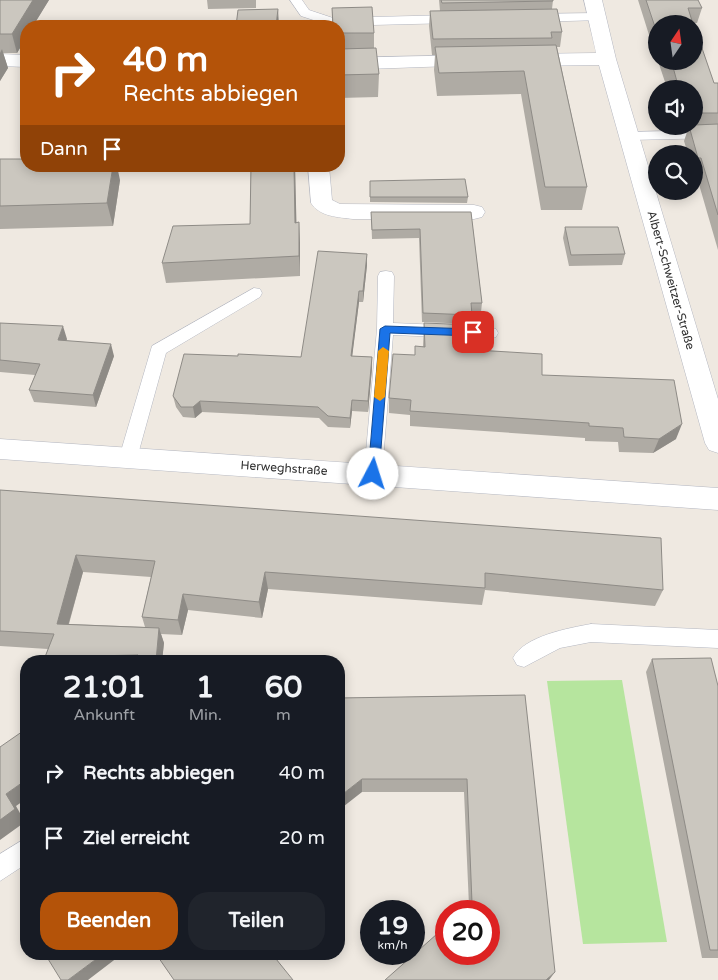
<!DOCTYPE html>
<html lang="de">
<meta charset="utf-8">
<style>
body{margin:0;font-family:"Varela Round",sans-serif;background:#20242c;color:#f1f3f6;height:100vh;display:flex;flex-direction:column;font-size:19px;white-space:nowrap}
*{box-sizing:border-box;margin:0}
p{font-size:16px;color:#9ea1a6}
.icon{flex:none;width:28px;height:28px;fill:none;stroke:currentColor;stroke-width:2;stroke-linecap:round;stroke-linejoin:round}
.map{position:relative;flex:1;overflow:hidden}
.sheet{position:absolute;left:20px;top:655px;width:325px;height:305px;display:flex;flex-direction:column;background:#171b24;border-radius:20px;box-shadow:0 2px 12px #0003}
.sheet>*{flex:none}
.banner{position:absolute;left:20px;top:20px;width:325px;height:152px;border-radius:20px;box-shadow:0 2px 12px #0003;background:#b45309;color:#fff;overflow:hidden}
.needle{width:32px;rotate:13deg}
.tools{position:absolute;left:648px;top:15px;display:grid;gap:10px}
.tools a{display:grid;place-items:center;width:55px;height:55px;border-radius:50%;background:#171b24;box-shadow:0 2px 12px #0003;font-size:25px}
.speed{position:absolute;left:360px;top:900px;display:flex;gap:10px;font-size:25px;font-weight:700;text-align:center}
.speed>*{display:grid;place-content:center;width:65px;height:65px;border-radius:50%;background:#171b24;box-shadow:0 2px 12px #0003;line-height:1}
.speed small{font-size:12px;font-weight:400}
.speed .limit{border:8px solid #d22;background:#fff;color:#111}
.pin{position:absolute;display:grid;place-items:center;width:42px;height:42px;color:#fff;margin:-21px;border-radius:10px;box-shadow:0 2px 8px #0006}
.me{position:absolute;width:55px;margin:-28px;rotate:5deg;stroke-linejoin:round;filter:drop-shadow(0 0 4px #0008)}
.turn{display:flex;align-items:center;gap:18px;height:105px;padding:0 20px;font-size:22px}
.turn .icon{width:65px;height:65px;stroke-width:2.5}
.turn b{display:block;font-size:35px;line-height:42px}
.then{display:flex;align-items:center;height:48px;padding:0 20px;background:#0003;gap:10px;font-size:19px}
.eta{display:flex;justify-content:space-evenly;align-items:center;height:85px;text-align:center}
.eta b{font-size:30px;font-weight:800;line-height:35px}
.button{display:flex;gap:10px;margin-top:auto;padding:10px 20px}
.button a{flex:1;height:58px;border-radius:20px;background:#b45309;color:#fff;font-size:20px;font-weight:800;line-height:58px;text-align:center}
.button a+a{background:#20242c;color:#f1f3f6}
ul{padding:0;list-style:none}
li{display:flex;align-items:center;gap:15px;height:65px;padding:0 20px}
li div{flex:1}
li b{display:block;font-size:19px}
li em{font-style:normal}
.map>svg:first-child{display:block}
.green{fill:#b6e59e}
.lines{fill:none;stroke-linecap:round;stroke-linejoin:round}
.lane-casing{stroke:#b4b7c1;stroke-width:1}
.street-casing{stroke:#b4b7c1;stroke-width:1}
.lane{fill:#fff;fill-rule:evenodd}
.street{fill:#fff;fill-rule:evenodd}
.wall{fill:#afaba4;fill-rule:evenodd}
.shaded-wall{fill:#8e8b86}
.building{fill:#cbc7bf;stroke:#8e8b86}
.route{fill:#1a73e8;stroke:#114b97}
.slow{fill:#f59e0b}
.labels{text-anchor:middle;dominant-baseline:central;stroke-width:4;stroke-linejoin:round;paint-order:stroke}
.street-label{font-size:12px;fill:#2e2e2e;stroke:#fff}
</style>
<div class="map">
<svg width="718" height="980" viewBox="0 0 718 980">
<rect width="100%" height="100%" fill="#efe9e1"/>
<path class="green" d="M 622,680 L 667,942 L 583,944 L 547,681 Z"/>
<g class="lines">
<g class="lane-casing">
<path id="lane" d="M 290,0 L 302,0 L 309,10 L 333,18 L 453,15 L 459,19 L 453,23 L 332,26 L 301,16 Z
M 597,13 L 601,14 L 603,17 L 601,20 L 533,22 L 527,18 L 533,14 Z
M 718,130 L 718,138 L 629,140 L 622,136 L 629,132 Z
M 386,271 L 392,272 L 394,276 L 393,323 L 490,327 L 496,329 L 498,333 L 496,337 L 490,339 L 393,335 L 382,474 L 380,479 L 373,481 L 366,479 L 364,474 L 377,329 L 378,276 L 380,272 Z
M 254,288 L 260,289 L 262,293 L 260,297 L 166,353 L 137,458 L 134,463 L 128,465 L 122,463 L 119,458 L 152,346 Z
M 591,624 L 718,630 L 718,648 L 591,642 L 560,648 L 524,667 L 517,665 L 513,658 C 524,636 569,628 591,624 Z
M 26,838 L 26,864 L 0,881 L 0,854 Z"/>
</g>
<g class="street-casing">
<path id="street" d="M 584,0 L 602,0 L 616,59 L 718,399 L 718,453 L 709,450 L 705,443 L 599,65 L 523,66 L 516,64 L 514,60 L 516,56 L 523,54 L 596,53 Z
M 0,54 L 26,55 L 26,67 L 0,66 Z
M 472,55 L 479,57 L 481,61 L 479,65 L 339,70 L 339,58 Z
M 308,166 L 329,166 L 332,200 L 340,204 L 474,205 L 482,207 L 485,212 L 482,217 L 474,219 L 353,219 C 338,217 320,217 311,203 Z
M 0,439 L 718,488 L 718,510 L 0,459 Z"/>
</g>
<use href="#lane" class="lane"/>
<use href="#street" class="street"/>
</g>
<path class="wall" d="M 0,0 L 49,0 L 33,26 L 26,26 L 26,38 L 17,53 L 3,53 L 8,68 L 0,81 Z
M 207,0 L 256,0 L 256,8 L 208,9 Z
M 439,0 L 553,0 L 552,9 L 562,32 L 560,47 L 557,47 L 587,187 L 582,210 L 541,210 L 521,94 L 437,96 L 434,70 L 435,55 L 432,55 L 429,26 L 430,11 L 440,11 Z
M 638,0 L 698,0 L 702,8 L 697,23 L 656,24 L 656,57 Z
M 332,8 L 374,33 L 374,48 L 379,74 L 378,97 L 339,98 L 339,26 L 332,26 Z
M 658,61 L 694,61 L 714,83 L 718,83 L 718,250 L 696,174 L 694,174 L 694,154 L 688,154 L 684,141 L 688,129 L 681,129 L 681,126 L 694,126 L 694,89 L 671,89 L 669,82 L 665,82 Z
M 0,159 L 120,180 L 113,226 L 0,229 Z
M 251,166 L 295,166 L 296,223 L 299,222 L 300,276 L 166,283 L 162,263 L 250,224 Z
M 370,181 L 468,197 L 467,203 L 370,202 Z
M 371,212 L 471,212 L 482,303 L 481,312 L 472,312 L 471,324 L 422,322 L 419,238 L 372,239 Z
M 565,227 L 625,254 L 622,265 L 569,266 L 563,238 Z
M 367,254 L 367,265 L 363,302 L 359,302 L 352,356 L 372,357 L 372,368 L 368,412 L 352,411 L 350,428 L 328,427 L 319,418 L 202,412 L 195,418 L 183,417 L 176,407 L 173,396 L 238,356 L 301,357 Z
M 0,323 L 67,339 L 66,341 L 114,356 L 96,407 L 34,402 L 29,390 L 35,375 L 0,372 Z
M 424,323 L 476,350 L 542,375 L 676,439 L 653,453 L 619,452 L 618,442 L 585,441 L 585,438 L 410,426 L 410,415 L 389,413 L 389,398 L 415,355 L 423,346 Z
M 0,490 L 663,590 L 655,606 L 485,590 L 482,605 L 268,589 L 262,618 L 188,610 L 182,635 L 161,634 L 164,643 L 162,661 L 48,661 L 45,657 L 48,649 L 0,646 ZM 83,572 L 151,577 L 142,617 L 145,627 L 69,624 Z
M 652,659 L 718,686 L 718,958 L 702,958 L 646,672 Z
M 525,695 L 549,980 L 469,906 L 464,792 L 362,792 L 339,698 Z"/>
<path class="shaded-wall" d="M 33,0 L 49,0 L 33,26 L 26,26 L 26,38 L 17,53 L 12,34 Z
M 278,9 L 279,26 L 276,26 Z
M 2,49 L 8,68 L 0,81 L 0,53 Z
M 113,166 L 117,166 L 120,180 L 113,226 L 107,203 Z
M 294,166 L 295,166 L 297,243 L 295,223 Z
M 299,222 L 300,243 L 300,276 L 299,256 Z
M 367,254 L 367,265 L 363,302 L 363,291 Z
M 359,291 L 359,302 L 351,366 L 351,356 Z
M 63,326 L 67,339 L 62,352 L 58,340 Z
M 111,344 L 114,356 L 96,407 L 93,395 Z
M 372,357 L 372,368 L 368,412 L 368,401 Z
M 352,400 L 352,411 L 350,428 L 350,418 Z
M 200,401 L 202,412 L 195,418 L 193,407 Z
M 682,424 L 676,439 L 653,453 L 659,439 Z
M 76,555 L 83,572 L 64,640 L 57,624 Z
M 265,572 L 268,589 L 262,618 L 259,602 Z
M 183,594 L 188,610 L 182,635 L 178,620 Z
M 159,628 L 164,643 L 162,661 L 156,661 Z
M 362,779 L 362,792 L 339,810 L 339,797 Z
M 26,780 L 26,799 L 16,806 L 25,822 L 0,840 L 0,820 L 6,794 Z
M 103,954 L 122,954 L 88,980 L 68,980 Z
M 555,972 L 549,980 L 546,980 Z"/>
<path class="building" d="M 0,0 L 33,0 L 12,34 L 0,34 Z
M 441,0 L 553,0 L 553,1 L 442,3 Z
M 646,0 L 698,0 L 702,8 L 688,8 L 693,24 L 656,24 L 656,30 Z
M 372,7 L 374,33 L 339,33 L 339,26 L 333,26 L 332,8 Z
M 278,9 L 276,26 L 236,26 L 238,10 Z
M 557,9 L 562,32 L 551,32 L 552,38 L 433,39 L 430,11 Z
M 694,25 L 714,83 L 718,83 L 718,113 L 694,113 L 694,89 L 679,89 L 673,67 L 669,67 L 667,61 L 694,61 Z
M 556,45 L 587,187 L 545,187 L 524,71 L 439,73 L 435,47 Z
M 376,48 L 379,74 L 339,75 L 339,49 Z
M 718,124 L 718,215 L 701,158 L 698,158 L 689,126 L 694,126 L 694,125 Z
M 0,159 L 26,159 L 26,166 L 113,166 L 107,203 L 0,206 Z
M 251,166 L 294,166 L 295,223 L 299,222 L 299,256 L 162,263 L 173,226 L 250,224 Z
M 465,179 L 468,197 L 370,197 L 370,181 Z
M 371,212 L 471,212 L 482,303 L 471,303 L 472,315 L 423,313 L 420,229 L 372,230 Z
M 565,227 L 618,227 L 625,254 L 571,255 Z
M 318,251 L 367,254 L 363,291 L 359,291 L 351,356 L 372,357 L 368,401 L 352,400 L 350,418 L 328,416 L 318,407 L 200,401 L 193,407 L 181,407 L 173,396 L 184,354 L 238,356 L 238,354 L 301,357 Z
M 0,323 L 63,326 L 58,340 L 111,344 L 93,395 L 29,390 L 40,364 L 0,360 Z
M 424,323 L 474,325 L 476,350 L 542,354 L 542,375 L 674,380 L 682,424 L 659,439 L 624,437 L 623,428 L 589,426 L 589,423 L 410,411 L 411,400 L 389,398 L 393,354 L 415,355 L 415,346 L 425,347 Z
M 0,490 L 661,538 L 663,590 L 485,573 L 485,588 L 265,572 L 259,602 L 183,594 L 178,620 L 142,617 L 155,561 L 76,555 L 57,624 L 159,628 L 156,661 L 129,661 L 138,655 L 45,657 L 54,634 L 0,631 Z
M 711,658 L 718,686 L 718,950 L 710,950 L 652,659 Z
M 525,695 L 555,972 L 546,980 L 385,980 L 446,926 L 446,954 L 489,954 L 489,911 L 463,911 L 472,903 L 467,779 L 362,779 L 339,797 L 339,698 Z
M 26,729 L 26,780 L 6,794 L 15,809 L 0,820 L 0,747 Z
M 45,954 L 103,954 L 68,980 L 61,980 Z
M 156,954 L 272,954 L 293,980 L 174,980 Z"/>
<path class="route" d="M 385,326 L 473,329 L 478,332 L 473,336 L 390,333 L 379,474 L 373,479 L 368,474 L 380,329 Z"/>
<path class="slow" d="M 383,347 L 389,351 L 385,397 L 380,401 L 374,397 L 378,351 Z"/>
<g class="labels">
<g class="street-label">
<text transform="translate(671 280) rotate(74)">Albert-Schweitzer-Straße</text>
<text transform="translate(284 468) rotate(4)">Herweghstraße</text>
</g>
</g>
</svg>
<div class="tools">
<a><svg class="needle" viewBox="-14 -14 28 28"><path d="M0-13l5 13h-10z" fill="#e53935"/><path d="M0 13l5-13h-10z" fill="#9ea1a6"/></svg></a>
<a><svg class="icon" aria-label="sound" viewBox="0 0 24 24"><path d="M4 9h4l5-4v14l-5-4H4zM17 9q2 3 0 6"/></svg></a>
<a><svg class="icon" aria-label="search" viewBox="0 0 24 24"><circle cx="10" cy="10" r="6"/><path d="M15 15l6 6"/></svg></a>
</div>
<div class="speed"><div>19<small>km/h</small></div><div class="limit">20</div></div>
<div class="pin" style="left:473px;top:332px;background:#d93025"><svg class="icon" aria-label="arrive" viewBox="0 0 24 24"><path d="M6 21V4h12l-3 4 3 4H6"/></svg></div>
<svg class="me" style="left:373px;top:474px" viewBox="-20 -20 40 40"><circle r="19" fill="#fff"/><path d="M0-13L10 11 0 6-10 11z" fill="#1a73e8"/></svg>
<div class="banner">
<div class="turn"><svg class="icon" aria-label="right" viewBox="0 0 24 24"><path d="M7 20v-9h11M14 6l5 5-5 5"/></svg><div><b>40 m</b>Rechts abbiegen</div></div>
<div class="then">Dann<svg class="icon" aria-label="arrive" viewBox="0 0 24 24"><path d="M6 21V4h12l-3 4 3 4H6"/></svg></div>
</div>
<section class="sheet">
<div class="eta">
<div><b>21:01</b><p>Ankunft</p></div>
<div><b>1</b><p>Min.</p></div>
<div><b>60</b><p>m</p></div>
</div>
<ul>
<li><svg class="icon" aria-label="right" viewBox="0 0 24 24"><path d="M7 20v-9h11M14 6l5 5-5 5"/></svg><div><b>Rechts abbiegen</b></div><em>40 m</em></li>
<li><svg class="icon" aria-label="arrive" viewBox="0 0 24 24"><path d="M6 21V4h12l-3 4 3 4H6"/></svg><div><b>Ziel erreicht</b></div><em>20 m</em></li>
</ul>
<div class="button"><a>Beenden</a><a>Teilen</a></div>
</section>
</div>
